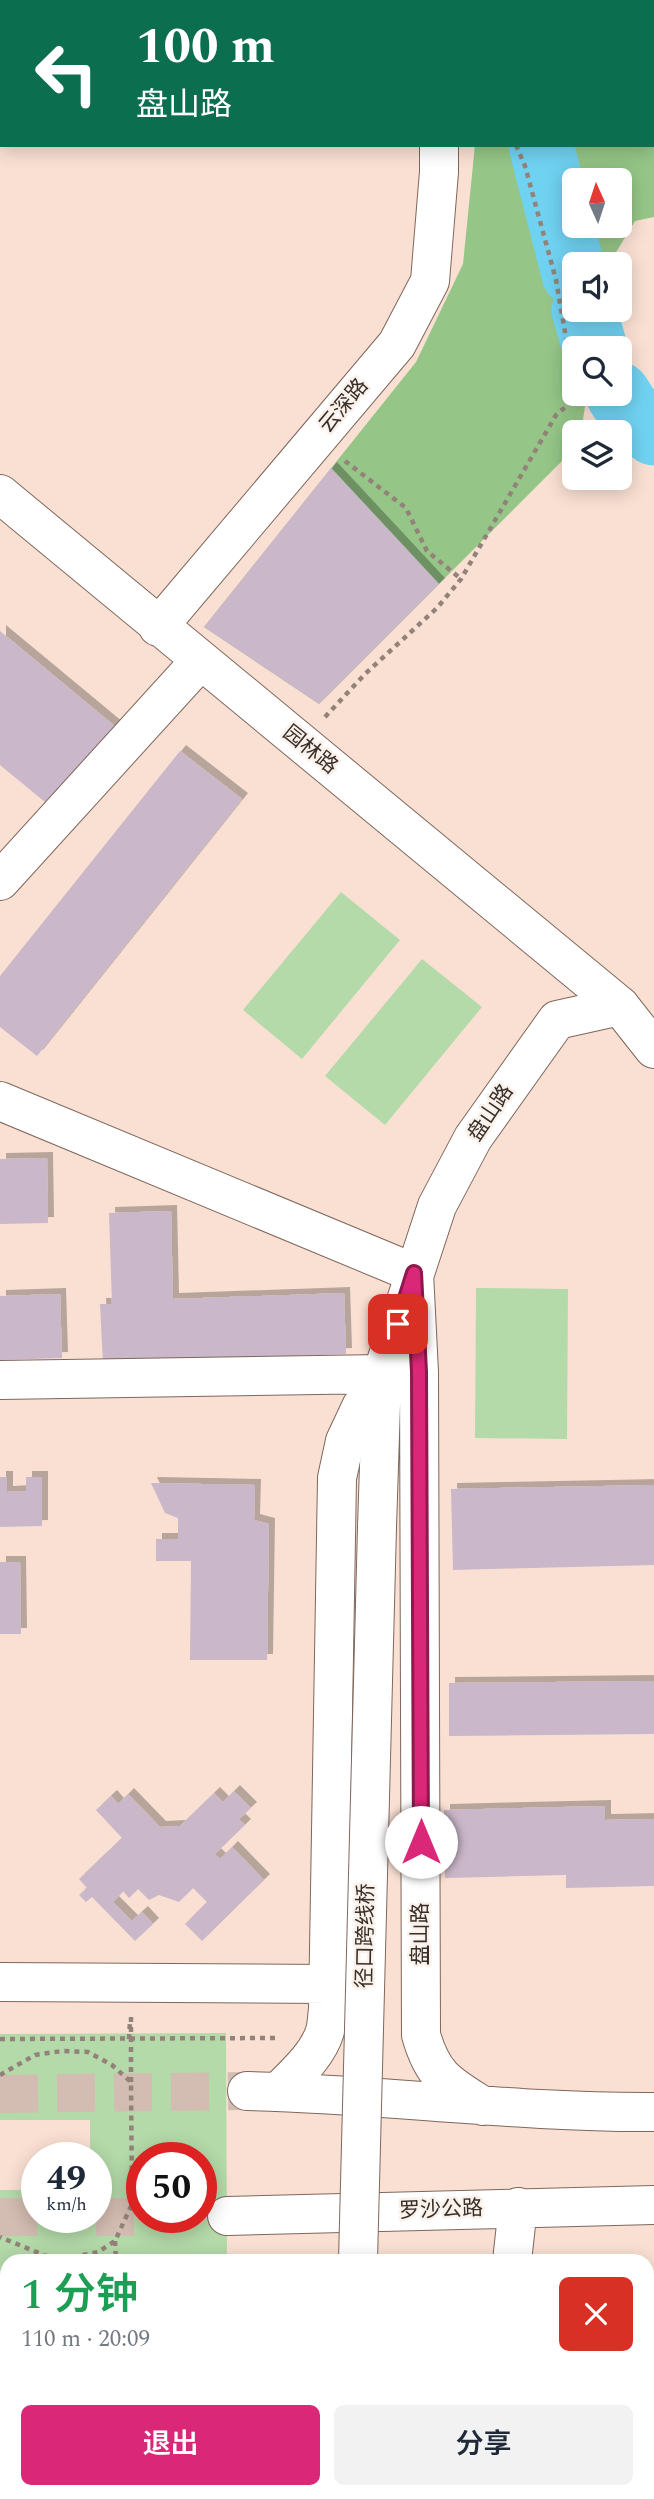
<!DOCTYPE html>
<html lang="zh">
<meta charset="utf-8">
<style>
body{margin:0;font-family:Spectral,"Noto Sans SC",serif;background:#f2f2f3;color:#1f2937;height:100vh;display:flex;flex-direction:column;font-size:26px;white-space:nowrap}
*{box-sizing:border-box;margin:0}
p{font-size:23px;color:#747a83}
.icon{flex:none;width:38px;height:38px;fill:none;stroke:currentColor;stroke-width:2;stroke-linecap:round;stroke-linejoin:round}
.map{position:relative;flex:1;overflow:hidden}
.drawer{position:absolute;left:0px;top:2254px;width:654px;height:245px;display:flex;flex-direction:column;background:#fff;border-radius:21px 21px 0 0;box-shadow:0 4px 18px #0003}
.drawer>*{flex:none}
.banner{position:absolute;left:0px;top:0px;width:654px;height:147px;box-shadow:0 4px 18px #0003;background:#0b6e4f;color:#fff;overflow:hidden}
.needle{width:46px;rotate:357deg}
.tools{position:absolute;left:562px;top:168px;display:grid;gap:14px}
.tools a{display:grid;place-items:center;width:70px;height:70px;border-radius:10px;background:#fff;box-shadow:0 4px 18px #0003;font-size:35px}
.speed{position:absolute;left:21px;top:2142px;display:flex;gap:14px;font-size:35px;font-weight:700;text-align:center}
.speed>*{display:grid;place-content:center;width:91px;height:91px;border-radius:50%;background:#fff;box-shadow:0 4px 18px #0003;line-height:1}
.speed small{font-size:18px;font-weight:400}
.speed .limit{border:10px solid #d22;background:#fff;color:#111}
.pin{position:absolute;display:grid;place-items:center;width:60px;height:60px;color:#fff;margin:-30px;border-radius:14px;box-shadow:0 4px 10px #0006}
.me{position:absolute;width:77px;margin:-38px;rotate:0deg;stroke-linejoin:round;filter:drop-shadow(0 0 5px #0008)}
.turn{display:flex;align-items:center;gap:24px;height:147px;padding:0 21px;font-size:32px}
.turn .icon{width:91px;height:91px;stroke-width:2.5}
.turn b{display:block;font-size:49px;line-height:60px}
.round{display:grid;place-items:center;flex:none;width:74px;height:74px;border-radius:10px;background:#f2f2f3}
.overview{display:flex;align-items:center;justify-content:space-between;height:119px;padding:0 21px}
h1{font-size:42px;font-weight:600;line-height:52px;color:#1e9e55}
.primary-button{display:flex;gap:14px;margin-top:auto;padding:14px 21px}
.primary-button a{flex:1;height:80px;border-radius:10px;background:#db2777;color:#fff;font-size:28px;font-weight:600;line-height:80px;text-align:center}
.primary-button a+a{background:#f2f2f3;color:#1f2937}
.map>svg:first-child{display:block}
.green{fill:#b4daa9;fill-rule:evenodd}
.forest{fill:#95c687;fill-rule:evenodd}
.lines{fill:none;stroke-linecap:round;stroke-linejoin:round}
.river{stroke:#70d2f1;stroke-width:65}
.building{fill:#cab7c9;filter:url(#shadow)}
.major-tunnel{stroke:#d3bcb1;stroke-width:38;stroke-dasharray:38 19;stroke-linecap:butt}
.minor-casing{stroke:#7e675c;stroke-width:40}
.major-casing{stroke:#7e675c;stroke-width:40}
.path{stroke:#938279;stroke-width:4.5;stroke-dasharray:5 5;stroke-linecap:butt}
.minor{stroke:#fff;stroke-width:38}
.major{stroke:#fff;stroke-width:38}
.major-bridge-casing{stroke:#7e675c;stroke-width:40;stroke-linecap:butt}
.path-bridge{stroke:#938279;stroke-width:4.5;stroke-dasharray:5 5;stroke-linecap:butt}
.major-bridge{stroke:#fff;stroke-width:38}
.route-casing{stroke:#8e194d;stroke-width:18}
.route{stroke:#db2777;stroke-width:12}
.labels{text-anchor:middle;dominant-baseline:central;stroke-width:5;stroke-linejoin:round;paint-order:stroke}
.street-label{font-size:21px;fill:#372e29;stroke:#fbf1eb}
</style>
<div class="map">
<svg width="654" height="2499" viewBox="0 0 654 2499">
<defs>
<filter id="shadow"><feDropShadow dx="6" dy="-6" stdDeviation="0" flood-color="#0004"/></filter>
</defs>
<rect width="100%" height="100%" fill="#fae0d3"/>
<path class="green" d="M 341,892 L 400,940 L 302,1059 L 243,1010 Z
M 422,959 L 482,1007 L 385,1125 L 325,1076 Z
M 476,1288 L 568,1289 L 567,1439 L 475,1438 Z
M 226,2033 L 227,2261 L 7,2261 L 7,2299 L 0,2299 L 0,2190 L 37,2190 L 37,2217 L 96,2217 L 96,2158 L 90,2158 L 90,2120 L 0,2120 L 0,2034 ZM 142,2158 L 201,2158 L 201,2217 L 142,2217 Z"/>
<path class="forest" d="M 478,0 L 654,0 L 654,217 L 635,221 L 609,264 L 574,264 L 574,310 L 601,310 L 595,348 L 574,348 L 574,394 L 587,394 L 581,432 L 574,432 L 574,449 L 319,704 L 204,627 L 416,362 L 463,264 L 475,145 L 653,145 L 653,2 ZM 574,180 L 620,180 L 620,226 L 574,226 Z"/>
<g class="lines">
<path class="river" d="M 486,0 L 488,2
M 541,145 L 574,274
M 584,310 L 595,348
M 618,394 L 629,411 L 654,433"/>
</g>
<path class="building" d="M 331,468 L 439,584 L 319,704 L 204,627 Z
M 0,631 L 117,728 L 51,807 L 0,765 Z
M 180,751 L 242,799 L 37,1056 L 0,1027 L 0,976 Z
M 47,1158 L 48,1223 L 0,1224 L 0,1159 Z
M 171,1211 L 173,1299 L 344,1293 L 346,1354 L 103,1363 L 100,1304 L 112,1304 L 109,1213 Z
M 60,1294 L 62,1358 L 0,1360 L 0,1296 Z
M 0,1477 L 7,1477 L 7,1492 L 26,1491 L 26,1477 L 42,1477 L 42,1526 L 0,1527 Z
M 151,1483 L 255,1485 L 254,1520 L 269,1524 L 267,1660 L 190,1660 L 191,1561 L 156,1561 L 156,1539 L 178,1539 L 178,1518 L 165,1513 Z
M 654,1485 L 654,1565 L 453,1570 L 451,1489 Z
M 0,1562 L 20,1562 L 21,1634 L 0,1634 Z
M 654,1681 L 654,1734 L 449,1736 L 449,1683 Z
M 234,1791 L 251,1808 L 239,1819 L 245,1825 L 215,1854 L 220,1859 L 232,1847 L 264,1880 L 202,1941 L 185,1924 L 207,1902 L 193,1888 L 179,1902 L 159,1895 L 149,1900 L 138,1889 L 129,1898 L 123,1891 L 113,1902 L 132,1921 L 142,1912 L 153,1924 L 135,1941 L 92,1897 L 86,1902 L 79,1895 L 87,1888 L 79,1879 L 122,1838 L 96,1810 L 111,1796 L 118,1804 L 128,1794 L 160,1827 L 180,1826 L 214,1793 L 223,1802 Z
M 605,1806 L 605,1820 L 654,1819 L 654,1886 L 566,1888 L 566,1875 L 445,1878 L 444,1810 Z
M 7,2385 L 7,2492 L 125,2492 L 126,2499 L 0,2499 L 0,2386 Z
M 648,2475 L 654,2476 L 654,2499 L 570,2499 L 570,2492 L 648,2492 Z
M 518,2492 L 556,2492 L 558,2499 L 499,2499 Z"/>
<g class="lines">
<path class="major-tunnel" d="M 0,2094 L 247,2091
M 0,2217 L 37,2217
M 96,2217 L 142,2217"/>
<g class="minor-casing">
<path id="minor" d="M 437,0 L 437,2
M 0,494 L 620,1006
M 158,627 L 397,344 L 430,281 L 439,172 L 439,145
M 0,881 L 200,661
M 0,1101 L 414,1273
M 0,1380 L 382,1374
M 0,1982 L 328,1984
M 278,2092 C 295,2075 318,2055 325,2031 C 327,2024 327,2016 328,2009 L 337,1478 L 345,1441 L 361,1407 L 382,1374
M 0,2359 L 7,2359"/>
</g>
<g class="major-casing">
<path id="major" d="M 620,1006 L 654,1049
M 414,1273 L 419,1372 L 421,2035 C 433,2077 448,2084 483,2106
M 377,1527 L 382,1374 L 437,1206 L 473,1138 L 557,1020 L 620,1006
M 247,2091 C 383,2094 518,2113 654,2112
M 227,2216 L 654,2205
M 512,2261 L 518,2207
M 289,2499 L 291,2492
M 327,2499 L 329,2492
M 407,2499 L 411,2492"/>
</g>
<path class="path" d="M 516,145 L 525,166 L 556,280 L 574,384
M 345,461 L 406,508 L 427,551 L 461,579
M 325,717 L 365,674 L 437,608 L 461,579 L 556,415 L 576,398 L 576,394
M 0,2039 L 276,2038
M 129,2039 L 130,2021
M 115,2241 L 116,2261
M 0,2289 L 7,2289
M 0,2309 L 7,2309"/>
<use href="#minor" class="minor"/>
<use href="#major" class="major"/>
<g class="major-bridge-casing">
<path id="major-bridge" d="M 358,2261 L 377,1527"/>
</g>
<path class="path-bridge" d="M 131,2017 L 131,2082
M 0,2075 L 35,2055 L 62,2051 L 88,2052 L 112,2065 L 131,2082 L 132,2204 L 115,2241 L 98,2252 L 73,2257 L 46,2256 L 0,2237"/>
<use href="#major-bridge" class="major-bridge"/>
</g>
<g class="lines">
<g class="route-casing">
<path id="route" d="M 398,1324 L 414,1273 L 419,1372 L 421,1842"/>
</g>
<use href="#route" class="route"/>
</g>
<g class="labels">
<g class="street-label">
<text transform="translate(344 406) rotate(-50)">云深路</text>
<text transform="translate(310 750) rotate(39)">园林路</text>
<text transform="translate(491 1113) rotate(-56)">盘山路</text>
<text transform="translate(421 1934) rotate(-90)">盘山路</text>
<text transform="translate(366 1936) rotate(-89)">径口跨线桥</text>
<text transform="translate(441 2210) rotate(-2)">罗沙公路</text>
</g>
</g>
</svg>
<div class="tools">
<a><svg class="needle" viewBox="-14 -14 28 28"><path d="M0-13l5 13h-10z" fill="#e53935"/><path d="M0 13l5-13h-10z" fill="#747a83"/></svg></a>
<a><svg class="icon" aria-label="sound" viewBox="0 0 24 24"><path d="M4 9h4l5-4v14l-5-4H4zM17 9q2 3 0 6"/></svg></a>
<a><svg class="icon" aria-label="search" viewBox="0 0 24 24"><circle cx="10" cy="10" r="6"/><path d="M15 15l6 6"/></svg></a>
<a><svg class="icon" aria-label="layers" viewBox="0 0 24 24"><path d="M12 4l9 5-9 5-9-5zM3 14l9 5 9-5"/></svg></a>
</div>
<div class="speed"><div>49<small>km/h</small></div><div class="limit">50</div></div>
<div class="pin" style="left:398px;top:1324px;background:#d93025"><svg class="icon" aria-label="arrive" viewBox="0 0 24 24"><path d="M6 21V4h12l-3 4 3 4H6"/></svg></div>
<svg class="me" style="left:421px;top:1842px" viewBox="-20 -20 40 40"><circle r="19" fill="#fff"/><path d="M0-13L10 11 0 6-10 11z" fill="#db2777"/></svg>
<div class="banner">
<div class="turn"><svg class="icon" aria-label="left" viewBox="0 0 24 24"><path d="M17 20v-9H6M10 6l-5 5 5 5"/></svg><div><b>100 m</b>盘山路</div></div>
</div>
<section class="drawer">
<div class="overview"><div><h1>1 分钟</h1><p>110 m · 20:09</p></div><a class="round" style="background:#d93025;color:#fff"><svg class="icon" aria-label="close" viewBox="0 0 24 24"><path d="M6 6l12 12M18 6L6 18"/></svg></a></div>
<div class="primary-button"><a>退出</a><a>分享</a></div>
</section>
</div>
